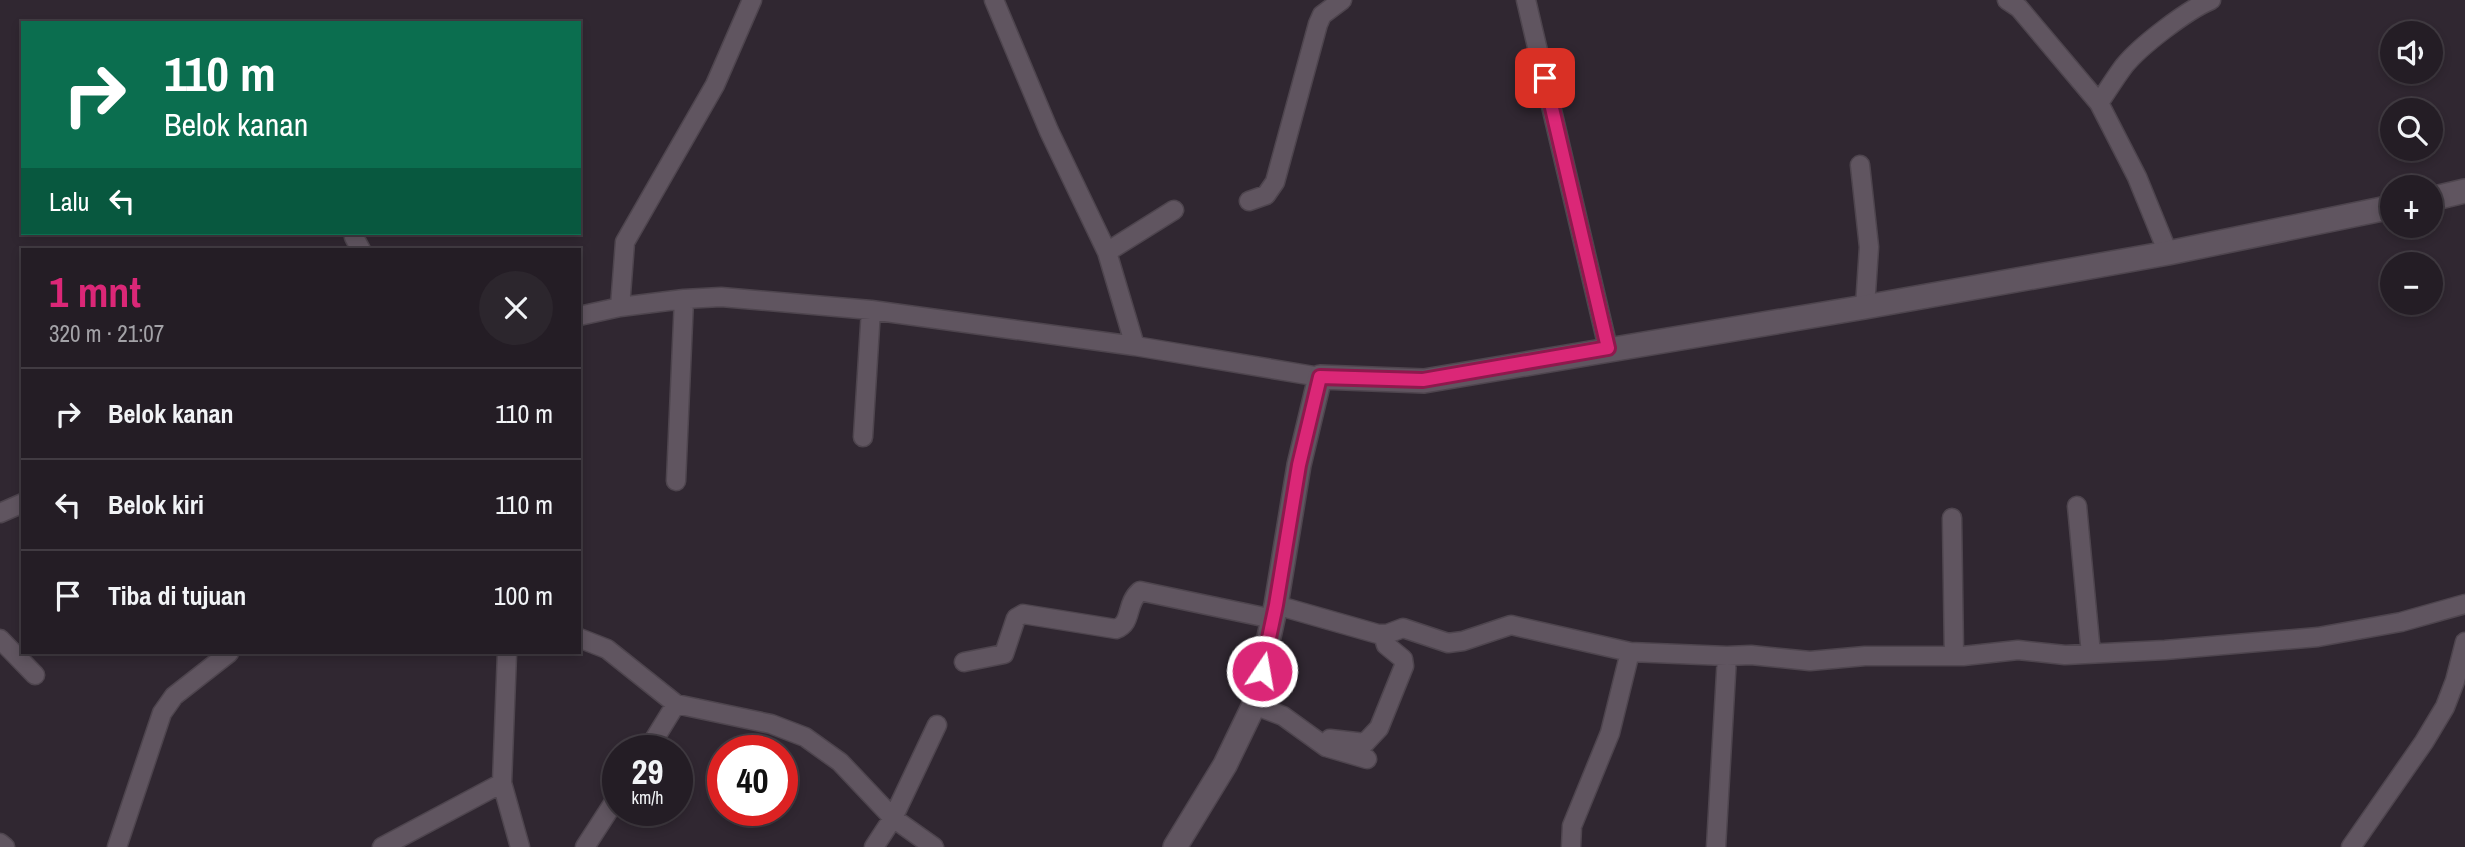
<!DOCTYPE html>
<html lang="id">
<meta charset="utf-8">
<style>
body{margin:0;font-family:"Archivo Narrow",sans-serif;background:#2c262d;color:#f1f3f6;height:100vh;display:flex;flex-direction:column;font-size:26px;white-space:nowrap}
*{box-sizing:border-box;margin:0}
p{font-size:23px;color:#a3a2a7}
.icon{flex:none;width:38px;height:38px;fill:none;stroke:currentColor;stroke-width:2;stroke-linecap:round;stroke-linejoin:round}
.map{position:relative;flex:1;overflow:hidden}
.panel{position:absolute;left:21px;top:248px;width:560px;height:406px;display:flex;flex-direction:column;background:#241d25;border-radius:0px;box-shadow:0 4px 10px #0003,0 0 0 2px #413b42}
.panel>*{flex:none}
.top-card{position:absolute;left:21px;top:21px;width:560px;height:214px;border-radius:0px;box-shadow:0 4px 10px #0003,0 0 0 2px #413b42;background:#0b6e4f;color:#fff;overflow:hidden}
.buttons{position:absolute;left:2380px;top:21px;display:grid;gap:14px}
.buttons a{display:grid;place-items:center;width:63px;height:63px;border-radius:50%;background:#241d25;box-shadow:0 4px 10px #0003,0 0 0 2px #413b42;font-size:35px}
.speed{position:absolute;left:602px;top:735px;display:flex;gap:14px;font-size:35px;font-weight:700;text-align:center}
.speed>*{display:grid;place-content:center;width:91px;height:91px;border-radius:50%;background:#241d25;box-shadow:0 4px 10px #0003,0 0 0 2px #413b42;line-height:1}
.speed small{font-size:18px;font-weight:400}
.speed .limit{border:10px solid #d22;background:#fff;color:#111}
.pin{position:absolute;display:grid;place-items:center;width:60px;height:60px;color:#fff;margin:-30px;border-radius:14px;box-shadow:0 4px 10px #0006}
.me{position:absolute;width:77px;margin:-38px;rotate:12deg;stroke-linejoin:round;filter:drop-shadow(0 0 5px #0008)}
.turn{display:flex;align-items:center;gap:24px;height:147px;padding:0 28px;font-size:32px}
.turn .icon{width:91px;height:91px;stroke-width:2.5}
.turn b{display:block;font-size:49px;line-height:60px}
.then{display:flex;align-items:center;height:66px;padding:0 28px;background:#0003;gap:14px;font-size:26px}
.round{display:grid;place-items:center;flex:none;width:74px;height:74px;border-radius:37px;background:#2c262d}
.overview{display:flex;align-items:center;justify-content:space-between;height:119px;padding:0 28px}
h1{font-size:42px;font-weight:700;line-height:52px;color:#db2777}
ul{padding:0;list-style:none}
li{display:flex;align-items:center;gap:21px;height:91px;padding:0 28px;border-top:2px solid #413b42}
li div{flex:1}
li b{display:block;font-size:26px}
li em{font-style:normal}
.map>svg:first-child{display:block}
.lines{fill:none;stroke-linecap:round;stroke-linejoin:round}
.minor-casing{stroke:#4e454e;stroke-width:21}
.tertiary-casing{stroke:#4e454e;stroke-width:26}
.minor{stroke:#605560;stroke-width:18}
.tertiary{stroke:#605560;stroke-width:23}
.route-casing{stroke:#8e194d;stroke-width:18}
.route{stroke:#db2777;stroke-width:12}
</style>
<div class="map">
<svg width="2465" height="847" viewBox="0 0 2465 847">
<rect width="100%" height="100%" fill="#302731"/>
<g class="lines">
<g class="minor-casing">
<path id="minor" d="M 994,0 L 1049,131 L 1107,252 L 1135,346
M 1526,0 L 1608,348
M 2007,0 L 2019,8 L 2099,103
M 1860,165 L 1869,247 L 1865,307
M 1249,201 L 1266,195 L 1275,182 L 1318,24 L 1322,15 L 1342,0
M 356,233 L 354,237 L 361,250
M 1107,252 L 1174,210
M 2168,253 L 2137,177 L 2099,103 C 2107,91 2115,78 2124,66 C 2140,46 2187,10 2211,0
M 620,307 L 625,242 L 715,85 L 752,0
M 579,316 L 620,307 L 684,299 L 721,297 L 871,310 L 1135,346 L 1320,377
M 863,437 L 871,310
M 676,481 L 684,299
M 2077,506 L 2091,654
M 0,513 L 23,503
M 1952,518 L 1954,656
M 1276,605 L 1378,634 L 1387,634 L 1403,628 L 1448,643 L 1463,641 L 1511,625 L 1630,652 L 1610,733 L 1572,826 L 1571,847
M 579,638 L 607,649 L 676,704 L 771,724 L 805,737 L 840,762 L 893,818 L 934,847
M 0,639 L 35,675
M 1630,652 L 1727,656 L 1751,655 L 1810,661 L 1865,656 L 1963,656 L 2018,650 L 2065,655 L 2165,650 L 2318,637 L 2401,622 L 2465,604
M 507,653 L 502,783 L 520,847
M 964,662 L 1004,654 L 1016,618 L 1023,614 L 1116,629 C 1133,623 1125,604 1140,591 L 1273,619
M 1254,705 L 1283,716 L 1326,747 L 1367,759
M 1326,747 L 1330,739 L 1365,743 L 1379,728 L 1404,666 L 1403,659 L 1386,645 L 1383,634
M 647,751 L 676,704
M 0,843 L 5,847
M 117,847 L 162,713 L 174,696 L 229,653
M 382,847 L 502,783
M 585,847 L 618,796
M 874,847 L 893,818 L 937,725
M 1716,847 L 1727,656
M 2351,847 L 2424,742 L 2445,707 L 2455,681 L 2465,642"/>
</g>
<g class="tertiary-casing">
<path id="tertiary" d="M 2431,199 L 2465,191
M 1175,847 L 1225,765 L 1254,705 L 1276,605 L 1299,465 L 1320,377 L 1424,381 L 1865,307 L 2168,253 L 2392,207"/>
</g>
<use href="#minor" class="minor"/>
<use href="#tertiary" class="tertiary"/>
</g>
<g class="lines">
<g class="route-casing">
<path id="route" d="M 1262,671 L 1276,605 L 1299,465 L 1320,377 L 1423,380 L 1608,348 L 1545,78"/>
</g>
<use href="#route" class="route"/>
</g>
</svg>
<div class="buttons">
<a><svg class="icon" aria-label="sound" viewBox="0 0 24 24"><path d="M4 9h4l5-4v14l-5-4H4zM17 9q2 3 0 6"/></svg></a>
<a><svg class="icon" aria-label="search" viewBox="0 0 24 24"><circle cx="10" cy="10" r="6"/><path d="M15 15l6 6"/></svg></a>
<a>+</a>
<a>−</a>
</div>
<div class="speed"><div>29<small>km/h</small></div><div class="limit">40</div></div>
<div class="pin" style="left:1545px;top:78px;background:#d93025"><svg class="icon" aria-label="arrive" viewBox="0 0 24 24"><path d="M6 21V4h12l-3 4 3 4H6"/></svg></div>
<svg class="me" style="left:1262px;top:671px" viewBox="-20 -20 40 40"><circle r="17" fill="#db2777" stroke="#fff" stroke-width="3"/><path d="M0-11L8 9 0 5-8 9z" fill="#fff"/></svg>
<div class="top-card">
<div class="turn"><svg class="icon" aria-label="right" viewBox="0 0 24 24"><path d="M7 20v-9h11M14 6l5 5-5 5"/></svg><div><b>110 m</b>Belok kanan</div></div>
<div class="then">Lalu<svg class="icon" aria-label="left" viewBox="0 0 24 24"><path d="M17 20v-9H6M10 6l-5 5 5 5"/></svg></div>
</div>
<section class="panel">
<div class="overview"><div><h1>1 mnt</h1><p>320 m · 21:07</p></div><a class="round"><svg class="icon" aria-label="close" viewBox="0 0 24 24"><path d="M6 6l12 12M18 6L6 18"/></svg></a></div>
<ul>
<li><svg class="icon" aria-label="right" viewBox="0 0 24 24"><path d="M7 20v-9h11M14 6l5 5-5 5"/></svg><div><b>Belok kanan</b></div><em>110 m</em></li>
<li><svg class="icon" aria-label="left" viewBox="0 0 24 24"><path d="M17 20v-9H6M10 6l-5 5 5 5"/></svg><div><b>Belok kiri</b></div><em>110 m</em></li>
<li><svg class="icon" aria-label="arrive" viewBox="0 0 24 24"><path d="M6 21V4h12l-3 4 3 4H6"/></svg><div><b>Tiba di tujuan</b></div><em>100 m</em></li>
</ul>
</section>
</div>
